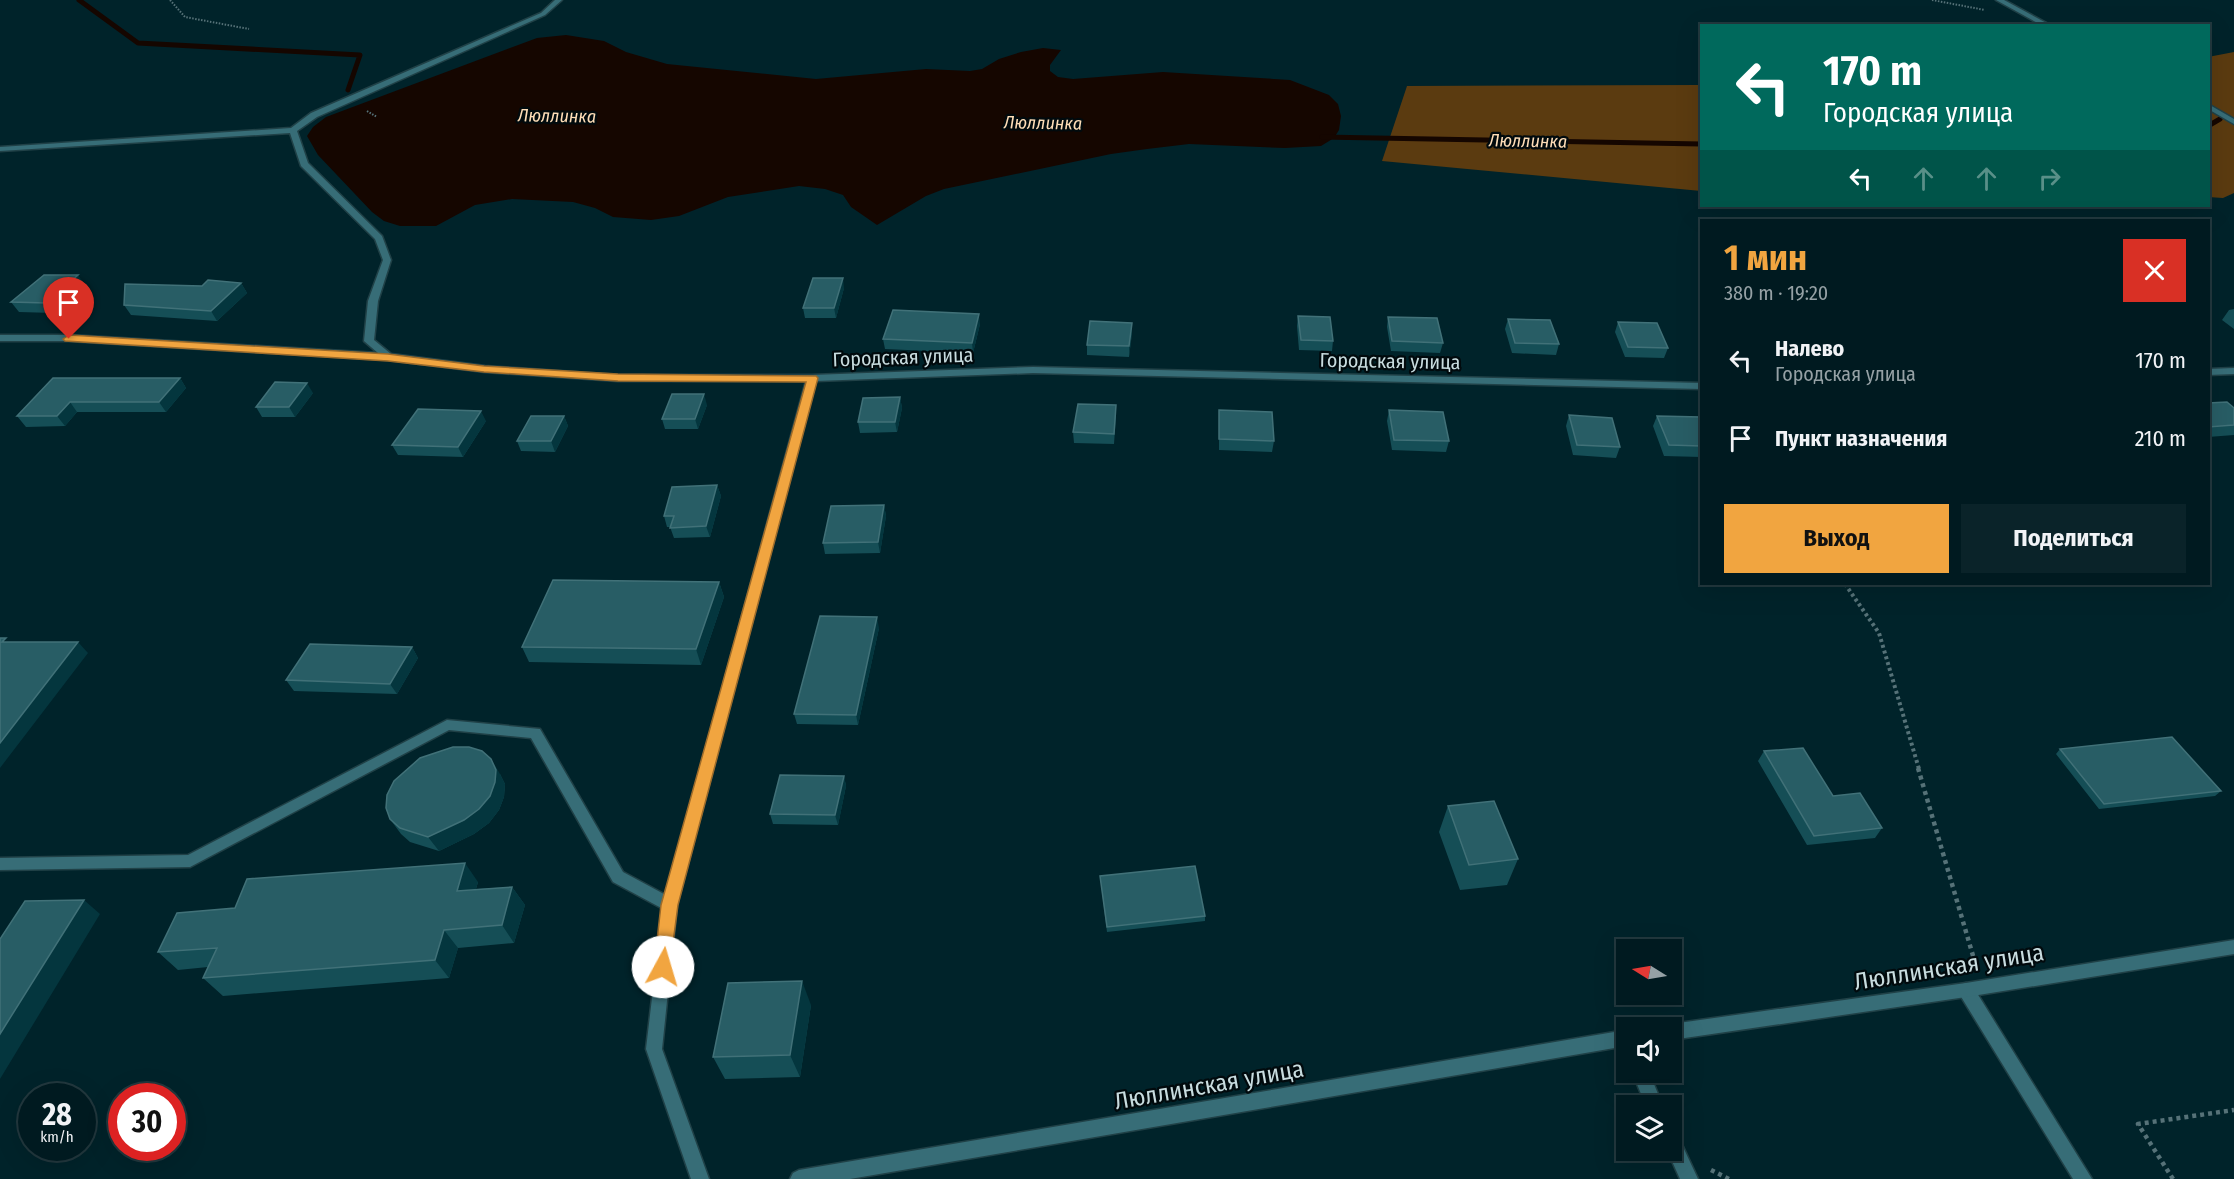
<!DOCTYPE html>
<html lang="ru">
<meta charset="utf-8">
<style>
body{margin:0;font-family:"Fira Sans Condensed",sans-serif;background:#0a2329;color:#f1f3f6;height:100vh;display:flex;flex-direction:column;font-size:22px;white-space:nowrap}
*{box-sizing:border-box;margin:0}
p{font-size:20px;color:#95a1a5}
.icon{flex:none;width:33px;height:33px;fill:none;stroke:currentColor;stroke-width:2;stroke-linecap:round;stroke-linejoin:round}
.map{position:relative;flex:1;overflow:hidden}
.drawer{position:absolute;left:1700px;top:219px;width:510px;height:366px;display:flex;flex-direction:column;background:#001a20;border-radius:0px;box-shadow:0 6px 24px #0002,0 0 0 2px #22383e}
.drawer>*{flex:none}
.hud{position:absolute;left:1700px;top:24px;width:510px;height:183px;border-radius:0px;box-shadow:0 6px 24px #0002,0 0 0 2px #22383e;background:#00695c;color:#fff;overflow:hidden}
.needle{width:39px;rotate:281deg}
.buttons{position:absolute;left:1616px;top:939px;display:grid;gap:12px}
.buttons a{display:grid;place-items:center;width:66px;height:66px;border-radius:0px;background:#001a20;box-shadow:0 6px 24px #0002,0 0 0 2px #22383e;font-size:30px}
.speed{position:absolute;left:18px;top:1083px;display:flex;gap:12px;font-size:30px;font-weight:700;text-align:center}
.speed>*{display:grid;place-content:center;width:78px;height:78px;border-radius:50%;background:#001a20;box-shadow:0 6px 24px #0002,0 0 0 2px #22383e;line-height:1}
.speed small{font-size:15px;font-weight:400}
.speed .limit{border:9px solid #d22;background:#fff;color:#111}
.pin{position:absolute;display:grid;place-items:center;width:51px;height:51px;color:#fff;margin:-62px -26px;border-radius:50% 50% 50% 0;rotate:-45deg;box-shadow:0 0 6px #0007}
.pin .icon{rotate:45deg}
.me{position:absolute;width:66px;margin:-33px;rotate:6deg;stroke-linejoin:round;filter:drop-shadow(0 0 4px #0008)}
.turn{display:flex;align-items:center;gap:21px;height:126px;padding:0 24px;font-size:27px}
.turn .icon{width:78px;height:78px;stroke-width:2.5}
.turn b{display:block;font-size:42px;line-height:51px}
.lanes{display:flex;align-items:center;height:57px;padding:0 24px;background:#0003;justify-content:center;gap:30px;direction:ltr}
.lanes .off{opacity:.35}
.round{display:grid;place-items:center;flex:none;width:63px;height:63px;border-radius:0px;background:#0a2329}
.overview{display:flex;align-items:center;justify-content:space-between;height:102px;padding:0 24px}
h1{font-size:36px;font-weight:700;line-height:45px;color:#f1a540}
.action{display:flex;gap:12px;margin-top:auto;padding:12px 24px}
.action a{flex:1;height:69px;border-radius:0px;background:#f1a540;color:#111;font-size:24px;font-weight:700;line-height:69px;text-align:center}
.action a+a{background:#0a2329;color:#f1f3f6}
ul{padding:0;list-style:none}
li{display:flex;align-items:center;gap:18px;height:78px;padding:0 24px}
li div{flex:1}
li b{display:block;font-size:22px}
li em{font-style:normal}
.map>svg:first-child{display:block}
.forest{fill:#5b3b10}
.water{fill:#150600}
.lines{fill:none;stroke-linecap:round;stroke-linejoin:round}
.stream{stroke:#150600;stroke-width:5}
.lane-casing{stroke:#204147;stroke-width:3}
.street-casing{stroke:#204147;stroke-width:3}
.path-far2{stroke:#567278;stroke-width:2;stroke-dasharray:1.5 1.5;stroke-linecap:butt}
.path-far1{stroke:#567278;stroke-width:4;stroke-dasharray:3 3;stroke-linecap:butt}
.path{stroke:#567278;stroke-width:4.5;stroke-dasharray:4 4;stroke-linecap:butt}
.lane{fill:#376d77;fill-rule:evenodd}
.street{fill:#376d77;fill-rule:evenodd}
.wall{fill:#154e56}
.shaded-wall{fill:#04363e}
.building{fill:#285d65;stroke:#417178;stroke-width:1.5}
.route{fill:#f1a540;stroke:#9d6b2a;stroke-width:1.5}
.labels{text-anchor:middle;dominant-baseline:central;stroke-width:4.5;stroke-linejoin:round;paint-order:stroke}
.far-water-label{font-size:18px;font-style:italic;fill:#feddb7;stroke:#010a0d}
.street-label{font-size:20px;fill:#c8dcdf;stroke:#010a0d}
.near-street-label{font-size:24px;fill:#c8dcdf;stroke:#010a0d}
</style>
<div class="map">
<svg width="2234" height="1179" viewBox="0 0 2234 1179">
<rect width="100%" height="100%" fill="#00232a"/>
<path class="forest" d="M 2234,52 L 2234,193 L 2223,198 L 2208,197 L 2208,57 Z
M 1701,85 L 1701,191 L 1382,161 L 1407,86 Z"/>
<path class="water" d="M 566,35 L 604,41 L 626,52 L 667,64 L 816,79 L 926,69 L 970,71 L 982,69 L 999,59 L 1021,52 L 1043,48 L 1061,50 L 1050,65 L 1050,71 L 1058,77 L 1073,79 L 1163,72 L 1290,80 L 1329,95 L 1338,104 L 1341,116 L 1339,130 L 1334,138 L 1321,146 L 1285,148 L 1189,144 L 1147,149 L 1111,154 L 944,189 L 926,196 L 877,225 L 851,207 L 843,195 L 825,189 L 799,186 L 728,197 L 679,216 L 651,220 L 613,217 L 595,208 L 573,202 L 512,199 L 475,205 L 436,226 L 400,226 L 384,221 L 372,212 L 318,155 L 307,136 L 313,127 L 326,117 L 537,38 Z"/>
<g class="lines">
<path class="stream" d="M 79,0 L 138,43 L 360,55 L 348,90
M 2208,126 L 2220,119
M 1322,137 L 1701,144"/>
<g class="lane-casing">
<path id="lane" d="M 447,720 L 540,729 L 623,872 L 675,900 L 677,905 L 675,910 L 670,912 L 665,910 L 613,882 L 531,738 L 449,730 L 190,867 L 0,870 L 0,858 L 188,855 Z
M 1966,983 L 1972,985 L 2092,1179 L 2073,1179 L 1960,995 L 1958,990 L 1960,985 Z
M 1632,1072 L 1649,1072 L 1663,1106 L 1646,1106 Z
M 1671,1131 L 1677,1134 L 1698,1179 L 1680,1179 L 1667,1150 L 1671,1150 Z"/>
</g>
<g class="street-casing">
<path id="street" d="M 555,0 L 562,0 L 545,15 L 317,117 L 297,131 L 308,163 L 382,236 L 391,260 L 378,301 L 374,340 L 391,354 L 485,366 L 618,375 L 812,375 L 1033,367 L 1701,383 L 1701,389 L 1033,373 L 816,381 L 677,905 L 662,1049 L 709,1179 L 691,1179 L 646,1049 L 663,905 L 806,381 L 618,381 L 485,372 L 388,360 L 69,341 L 0,341 L 0,335 L 69,335 L 378,353 L 364,341 L 368,301 L 383,260 L 375,239 L 301,166 L 290,133 L 0,151 L 0,147 L 291,128 L 311,113 L 541,13 Z
M 1996,0 L 2004,0 L 2052,26 L 2043,26 Z
M 2208,104 L 2234,119 L 2234,124 L 2208,109 Z
M 2234,368 L 2234,374 L 2208,375 L 2208,369 Z
M 2234,940 L 2234,954 L 1966,997 L 1671,1040 L 1671,1028 L 1665,1028 L 1671,1024 L 1966,983 Z
M 1626,1030 L 1626,1046 L 850,1179 L 790,1179 L 793,1173 L 799,1170 Z"/>
</g>
<path class="path-far2" d="M 170,0 L 185,17 L 249,29
M 1932,0 L 1985,10
M 367,111 L 377,117"/>
<path class="path-far1" d="M 1845,584 L 1879,633 L 1919,769"/>
<path class="path" d="M 1918,768 L 1976,966
M 1711,1170 L 1729,1179
M 2173,1179 L 2138,1124 L 2234,1110"/>
<use href="#lane" class="lane"/>
<use href="#street" class="street"/>
</g>
<path class="wall" d="M 241,283 L 247,293 L 217,321 L 131,315 L 124,305 L 202,286 Z
M 85,285 L 54,313 L 19,312 L 11,302 Z
M 844,288 L 836,318 L 805,318 L 803,308 Z
M 2234,309 L 2234,329 L 2222,320 L 2229,310 Z
M 1298,316 L 1333,341 L 1332,351 L 1299,350 L 1297,326 Z
M 1388,317 L 1443,343 L 1440,353 L 1391,351 L 1387,327 Z
M 1508,319 L 1559,344 L 1556,355 L 1512,353 L 1505,329 Z
M 1618,322 L 1668,348 L 1664,358 L 1625,357 L 1615,332 Z
M 980,324 L 973,353 L 885,349 L 883,339 Z
M 1132,333 L 1129,357 L 1087,355 L 1087,345 Z
M 53,378 L 180,378 L 186,388 L 166,412 L 77,412 L 65,426 L 26,427 L 17,416 Z
M 313,393 L 295,417 L 262,417 L 256,407 Z
M 900,397 L 902,408 L 897,432 L 860,433 L 858,422 Z
M 2208,403 L 2234,408 L 2234,435 L 2208,437 Z
M 707,405 L 698,429 L 665,429 L 662,419 Z
M 1219,410 L 1274,441 L 1272,452 L 1219,450 Z
M 1389,410 L 1449,441 L 1446,452 L 1392,450 L 1387,421 Z
M 1116,415 L 1114,444 L 1074,443 L 1073,432 Z
M 1569,415 L 1620,447 L 1616,458 L 1573,455 L 1566,426 Z
M 564,416 L 568,426 L 555,452 L 521,451 L 517,441 Z
M 1657,416 L 1701,417 L 1701,457 L 1664,456 L 1653,426 Z
M 486,421 L 463,457 L 398,455 L 392,445 Z
M 717,485 L 721,496 L 710,537 L 674,538 L 670,527 L 667,527 L 664,516 Z
M 884,505 L 886,516 L 880,553 L 825,554 L 823,543 Z
M 719,582 L 724,597 L 701,665 L 529,662 L 522,647 Z
M 879,628 L 858,725 L 797,724 L 794,714 Z
M 412,647 L 418,658 L 397,694 L 294,691 L 286,680 Z
M 2060,749 L 2221,791 L 2215,796 L 2099,809 L 2056,754 Z
M 1764,751 L 1833,796 L 1882,828 L 1875,838 L 1807,845 L 1758,761 Z
M 500,774 L 505,784 L 504,797 L 499,810 L 489,823 L 474,834 L 439,851 L 410,842 L 401,834 L 390,819 Z
M 844,776 L 846,786 L 838,825 L 773,824 L 770,814 Z
M 1448,806 L 1518,859 L 1507,885 L 1460,890 L 1439,832 Z
M 1100,876 L 1205,916 L 1205,921 L 1107,932 Z
M 478,882 L 476,889 L 512,887 L 525,905 L 514,943 L 458,948 L 449,978 L 223,996 L 203,978 L 208,967 L 178,970 L 158,952 L 235,908 Z
M 811,1005 L 800,1077 L 725,1079 L 713,1057 Z"/>
<path class="shaded-wall" d="M 78,275 L 85,285 L 54,313 L 47,303 Z
M 843,278 L 844,288 L 836,318 L 834,308 Z
M 241,283 L 247,293 L 217,321 L 211,311 Z
M 979,314 L 980,324 L 973,353 L 972,343 Z
M 1132,323 L 1132,333 L 1129,357 L 1129,346 Z
M 180,378 L 186,388 L 166,412 L 159,402 Z
M 307,383 L 313,393 L 295,417 L 289,407 Z
M 704,394 L 707,405 L 698,429 L 695,419 Z
M 900,397 L 902,408 L 897,432 L 895,422 Z
M 70,402 L 77,412 L 65,426 L 57,416 Z
M 481,411 L 486,421 L 463,457 L 458,447 Z
M 564,416 L 568,426 L 555,452 L 551,441 Z
M 717,485 L 721,496 L 710,537 L 706,526 Z
M 884,505 L 886,516 L 880,553 L 878,542 Z
M 719,582 L 724,597 L 701,665 L 696,649 Z
M 877,617 L 879,628 L 858,725 L 856,715 Z
M 78,642 L 88,653 L 0,768 L 0,743 Z
M 412,647 L 418,658 L 397,694 L 390,684 Z
M 491,759 L 500,774 L 505,784 L 504,797 L 499,810 L 489,823 L 474,834 L 439,851 L 428,837 Z
M 844,776 L 846,786 L 838,825 L 835,815 Z
M 465,863 L 478,882 L 470,909 L 457,891 Z
M 512,887 L 525,905 L 514,943 L 502,925 Z
M 84,900 L 100,914 L 0,1079 L 0,1034 Z
M 444,930 L 458,948 L 449,978 L 435,960 Z
M 802,981 L 811,1005 L 800,1077 L 790,1055 Z"/>
<path class="building" d="M 44,275 L 78,275 L 47,303 L 11,302 Z
M 813,278 L 843,278 L 834,308 L 803,308 Z
M 208,280 L 241,283 L 211,311 L 124,305 L 125,284 L 202,286 Z
M 893,310 L 979,314 L 972,343 L 883,339 Z
M 1298,316 L 1330,317 L 1333,341 L 1301,340 Z
M 1388,317 L 1437,318 L 1443,343 L 1392,341 Z
M 1508,319 L 1550,320 L 1559,344 L 1515,343 Z
M 1090,321 L 1132,323 L 1129,346 L 1087,345 Z
M 1618,322 L 1657,323 L 1668,348 L 1628,347 Z
M 53,378 L 180,378 L 159,402 L 70,402 L 57,416 L 17,416 Z
M 275,382 L 307,383 L 289,407 L 256,407 Z
M 672,394 L 704,394 L 695,419 L 662,419 Z
M 900,397 L 895,422 L 858,422 L 863,398 Z
M 2227,402 L 2234,408 L 2234,425 L 2208,427 L 2208,403 Z
M 1078,404 L 1116,405 L 1114,434 L 1073,432 Z
M 418,409 L 481,411 L 458,447 L 392,445 Z
M 1219,410 L 1272,412 L 1274,441 L 1219,439 Z
M 1389,410 L 1443,412 L 1449,441 L 1394,440 Z
M 1569,415 L 1612,418 L 1620,447 L 1577,445 Z
M 531,416 L 564,416 L 551,441 L 517,441 Z
M 1657,416 L 1701,417 L 1701,446 L 1669,445 Z
M 717,485 L 706,526 L 670,528 L 674,516 L 664,516 L 672,487 Z
M 884,505 L 878,542 L 823,543 L 831,506 Z
M 553,580 L 719,582 L 696,649 L 522,647 Z
M 820,616 L 877,617 L 856,715 L 794,714 Z
M 0,638 L 6,638 L 2,642 L 78,642 L 0,743 Z
M 310,644 L 412,647 L 390,684 L 286,680 Z
M 2172,737 L 2221,791 L 2104,804 L 2060,749 Z
M 453,747 L 469,747 L 482,751 L 491,759 L 496,770 L 495,782 L 490,796 L 479,809 L 464,820 L 428,837 L 400,828 L 390,819 L 386,808 L 387,795 L 394,781 L 420,758 Z
M 1803,748 L 1833,796 L 1860,793 L 1882,828 L 1814,836 L 1764,751 Z
M 780,775 L 844,776 L 835,815 L 770,814 Z
M 1494,801 L 1518,859 L 1469,865 L 1448,806 Z
M 465,863 L 457,891 L 512,887 L 502,925 L 444,930 L 435,960 L 203,978 L 217,948 L 158,952 L 177,913 L 235,908 L 247,879 Z
M 1195,866 L 1205,916 L 1107,927 L 1100,876 Z
M 84,900 L 0,1034 L 0,939 L 25,901 Z
M 802,981 L 790,1055 L 713,1057 L 728,983 Z"/>
<path class="route" d="M 69,335 L 388,354 L 484,366 L 618,374 L 816,376 L 818,378 L 678,905 L 669,973 L 663,975 L 657,973 L 654,967 L 661,905 L 806,382 L 618,381 L 484,372 L 388,361 L 65,341 L 63,339 Z"/>
<g class="labels">
<g class="far-water-label">
<text transform="translate(557 116) rotate(1)">Люллинка</text>
<text transform="translate(1043 123) rotate(1)">Люллинка</text>
<text transform="translate(1528 141) rotate(1)">Люллинка</text>
</g>
<g class="street-label">
<text transform="translate(903 357) rotate(-2)">Городская улица</text>
<text transform="translate(1390 361) rotate(1)">Городская улица</text>
</g>
<g class="near-street-label">
<text transform="translate(1949 967) rotate(-9)">Люллинская улица</text>
<text transform="translate(1209 1085) rotate(-10)">Люллинская улица</text>
</g>
</g>
</svg>
<div class="buttons">
<a><svg class="needle" viewBox="-14 -14 28 28"><path d="M0-13l5 13h-10z" fill="#e53935"/><path d="M0 13l5-13h-10z" fill="#95a1a5"/></svg></a>
<a><svg class="icon" aria-label="sound" viewBox="0 0 24 24"><path d="M4 9h4l5-4v14l-5-4H4zM17 9q2 3 0 6"/></svg></a>
<a><svg class="icon" aria-label="layers" viewBox="0 0 24 24"><path d="M12 4l9 5-9 5-9-5zM3 14l9 5 9-5"/></svg></a>
</div>
<div class="speed"><div>28<small>km/h</small></div><div class="limit">30</div></div>
<div class="pin" style="left:69px;top:339px;background:#d93025"><svg class="icon" aria-label="arrive" viewBox="0 0 24 24"><path d="M6 21V4h12l-3 4 3 4H6"/></svg></div>
<svg class="me" style="left:663px;top:967px" viewBox="-20 -20 40 40"><circle r="19" fill="#fff"/><path d="M0-13L10 11 0 6-10 11z" fill="#f1a540"/></svg>
<div class="hud">
<div class="turn"><svg class="icon" aria-label="left" viewBox="0 0 24 24"><path d="M17 20v-9H6M10 6l-5 5 5 5"/></svg><div><b>170 m</b>Городская улица</div></div>
<div class="lanes"><svg class="icon" aria-label="left" viewBox="0 0 24 24"><path d="M17 20v-9H6M10 6l-5 5 5 5"/></svg><svg class="icon off" aria-label="ahead" viewBox="0 0 24 24"><path d="M12 20V5M6 11l6-6 6 6"/></svg><svg class="icon off" aria-label="ahead" viewBox="0 0 24 24"><path d="M12 20V5M6 11l6-6 6 6"/></svg><svg class="icon off" aria-label="right" viewBox="0 0 24 24"><path d="M7 20v-9h11M14 6l5 5-5 5"/></svg></div>
</div>
<section class="drawer">
<div class="overview"><div><h1>1 мин</h1><p>380 m · 19:20</p></div><a class="round" style="background:#d93025;color:#fff"><svg class="icon" aria-label="close" viewBox="0 0 24 24"><path d="M6 6l12 12M18 6L6 18"/></svg></a></div>
<ul>
<li><svg class="icon" aria-label="left" viewBox="0 0 24 24"><path d="M17 20v-9H6M10 6l-5 5 5 5"/></svg><div><b>Налево</b><p>Городская улица</p></div><em>170 m</em></li>
<li><svg class="icon" aria-label="arrive" viewBox="0 0 24 24"><path d="M6 21V4h12l-3 4 3 4H6"/></svg><div><b>Пункт назначения</b></div><em>210 m</em></li>
</ul>
<div class="action"><a>Выход</a><a>Поделиться</a></div>
</section>
</div>
